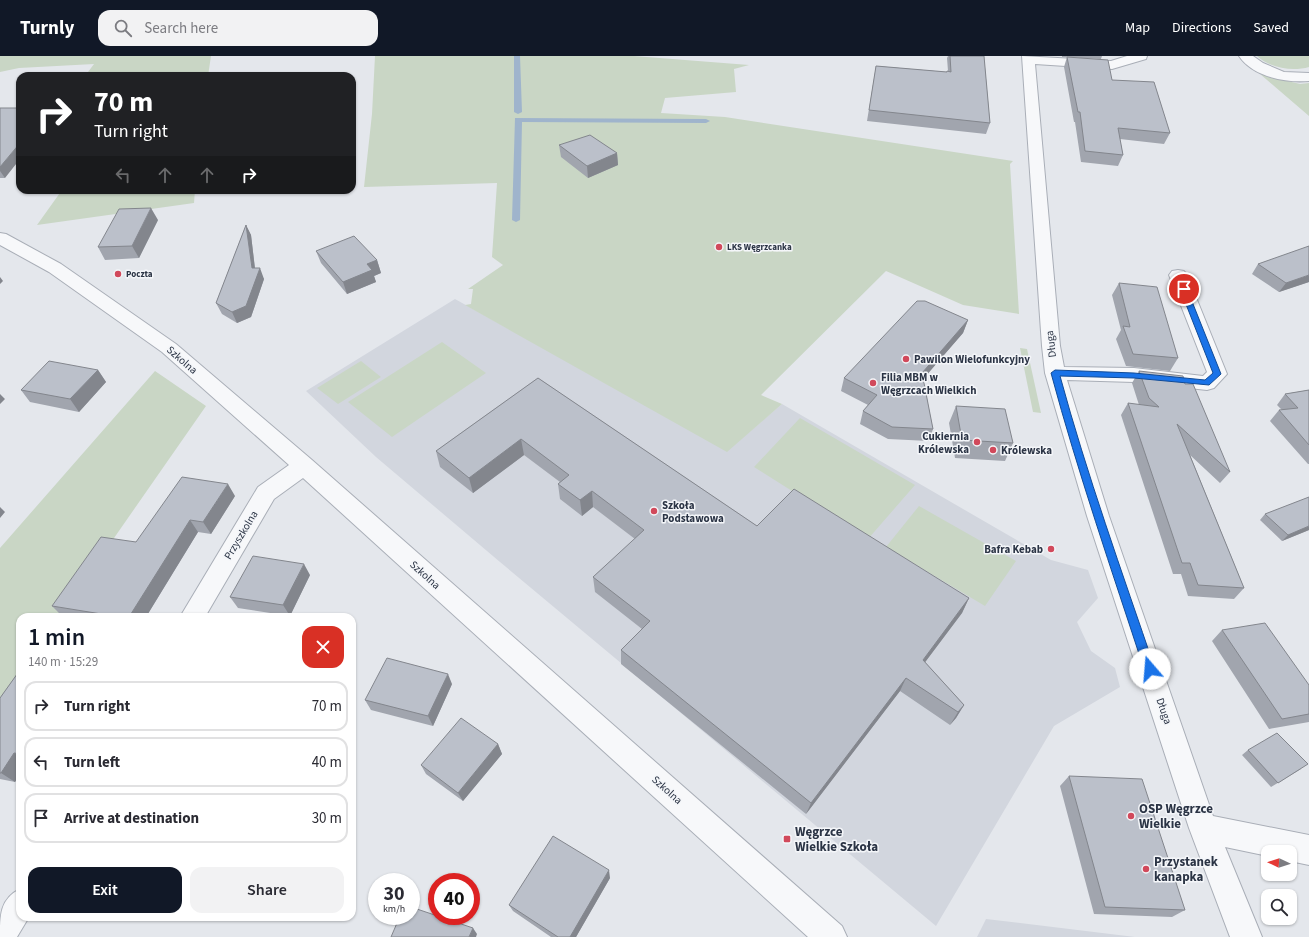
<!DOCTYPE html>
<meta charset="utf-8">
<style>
body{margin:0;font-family:"Source Sans 3",sans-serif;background:#f2f2f3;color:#2b2b33;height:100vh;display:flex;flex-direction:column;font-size:15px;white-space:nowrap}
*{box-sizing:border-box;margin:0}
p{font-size:13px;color:#7c7c81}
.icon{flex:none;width:22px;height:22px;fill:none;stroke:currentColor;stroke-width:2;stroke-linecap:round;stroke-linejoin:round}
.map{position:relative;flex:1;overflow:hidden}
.side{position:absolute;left:16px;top:557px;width:340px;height:308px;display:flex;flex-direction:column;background:#fff;border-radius:12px;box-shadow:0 1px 3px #0004}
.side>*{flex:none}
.guide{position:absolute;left:16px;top:16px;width:340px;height:122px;border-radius:12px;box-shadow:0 1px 3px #0004;background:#202124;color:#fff;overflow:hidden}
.needle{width:26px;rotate:274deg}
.tools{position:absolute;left:1261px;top:789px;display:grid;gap:8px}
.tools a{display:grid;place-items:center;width:36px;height:36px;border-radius:8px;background:#fff;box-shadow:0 1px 3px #0004;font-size:20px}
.speed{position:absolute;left:368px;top:817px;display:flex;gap:8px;font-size:20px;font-weight:700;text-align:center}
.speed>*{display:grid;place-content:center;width:52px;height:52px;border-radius:50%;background:#fff;box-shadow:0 1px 3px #0004;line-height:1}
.speed small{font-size:10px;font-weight:400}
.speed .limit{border:6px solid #d22;background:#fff;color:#111}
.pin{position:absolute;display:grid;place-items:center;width:34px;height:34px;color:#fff;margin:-17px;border:2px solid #fff;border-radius:50%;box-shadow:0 1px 4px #0007}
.me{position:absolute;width:44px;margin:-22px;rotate:342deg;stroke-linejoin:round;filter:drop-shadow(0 0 3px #0008)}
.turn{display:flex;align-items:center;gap:14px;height:84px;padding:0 12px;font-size:18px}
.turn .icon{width:52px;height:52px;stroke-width:2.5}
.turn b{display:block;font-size:28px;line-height:34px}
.lanes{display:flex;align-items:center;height:38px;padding:0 12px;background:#0003;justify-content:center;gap:20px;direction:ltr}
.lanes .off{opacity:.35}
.round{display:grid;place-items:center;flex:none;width:42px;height:42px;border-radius:12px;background:#f2f2f3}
.head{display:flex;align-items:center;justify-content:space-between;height:68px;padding:0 12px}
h1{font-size:24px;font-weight:600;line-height:30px;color:#111827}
.button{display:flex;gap:8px;margin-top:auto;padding:8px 12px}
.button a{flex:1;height:46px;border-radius:12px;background:#111827;color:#fff;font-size:16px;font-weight:600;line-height:46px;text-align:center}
.button a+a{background:#f2f2f3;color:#2b2b33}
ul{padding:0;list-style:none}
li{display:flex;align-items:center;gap:12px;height:50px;margin:0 8px 6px;padding:0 4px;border:2px solid #e1e1e2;border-radius:12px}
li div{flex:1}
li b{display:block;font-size:15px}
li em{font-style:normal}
header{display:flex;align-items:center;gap:24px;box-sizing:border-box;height:56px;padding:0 20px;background:#111827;color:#fff}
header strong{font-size:19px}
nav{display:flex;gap:22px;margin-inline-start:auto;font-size:14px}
.search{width:280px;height:36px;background:#f2f2f3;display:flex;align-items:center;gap:10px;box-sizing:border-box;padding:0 14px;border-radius:12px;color:#7c7c81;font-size:15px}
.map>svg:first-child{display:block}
.built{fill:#d2d6de}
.green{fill:#c9d6c5}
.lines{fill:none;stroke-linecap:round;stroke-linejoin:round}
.stream{fill:#9fb4cc;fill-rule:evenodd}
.minor-casing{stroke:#a9aeb7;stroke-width:2}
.minor{fill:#f7f8fa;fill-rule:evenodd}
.wall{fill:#a1a5ae}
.shaded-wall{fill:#83868d}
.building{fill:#bbc0ca;stroke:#83868d}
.route{fill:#1a73e8;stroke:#114b97}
.poi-dot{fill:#d1495b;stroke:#f4f6f9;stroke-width:1.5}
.labels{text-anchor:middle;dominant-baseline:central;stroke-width:3;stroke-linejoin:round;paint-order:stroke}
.far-poi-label{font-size:9px;font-weight:bold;fill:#2b3445;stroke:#f4f6f9;text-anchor:start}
.street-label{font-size:11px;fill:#2b3445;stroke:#f4f6f9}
.poi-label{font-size:11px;font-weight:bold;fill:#2b3445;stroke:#f4f6f9;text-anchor:start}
.near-poi-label{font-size:13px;font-weight:bold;fill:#2b3445;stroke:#f4f6f9;text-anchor:start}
</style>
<header>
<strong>Turnly</strong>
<div class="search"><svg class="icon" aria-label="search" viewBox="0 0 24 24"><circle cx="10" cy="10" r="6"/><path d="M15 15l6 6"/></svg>Search here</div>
<nav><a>Map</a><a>Directions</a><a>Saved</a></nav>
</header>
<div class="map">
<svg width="1309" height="881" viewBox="0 0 1309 881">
<rect width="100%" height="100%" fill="#e4e7ec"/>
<path class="built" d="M 455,243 L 727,395 L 782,348 L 1051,504 L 1088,514 L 1098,542 L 1077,566 L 1091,595 L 1115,612 L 1120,631 L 1054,670 L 936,870 L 500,506 L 376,401 L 306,335 Z
M 986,863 L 1135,881 L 977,881 Z"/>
<path class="green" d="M 0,0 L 211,0 L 208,20 L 85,20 L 94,8 L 19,12 L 0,16 Z
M 375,0 L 634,0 L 749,9 L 734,13 L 736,36 L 665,42 L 661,57 L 725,61 L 1013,105 L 1010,108 L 1019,258 L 963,249 L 886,215 L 761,339 L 782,348 L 727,396 L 465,249 L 471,248 L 473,233 L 468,233 L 503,209 L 492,201 L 497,127 L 364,131 L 372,58 Z
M 1257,0 L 1309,0 L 1309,11 C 1292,16 1270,12 1257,0 Z
M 1260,18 L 1300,28 L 1309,27 L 1309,60 Z
M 62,134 L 195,134 L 194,147 L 37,169 Z
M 442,286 L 486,317 L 392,381 L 348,346 Z
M 1020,292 L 1027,293 L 1041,357 L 1033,356 Z
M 361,305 L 381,321 L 338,348 L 317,332 Z
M 155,315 L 206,350 L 59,561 L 20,561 L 20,616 L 0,645 L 0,492 Z
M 800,362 L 915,429 L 868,483 L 754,411 Z
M 919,450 L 1016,505 L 985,550 L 886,491 Z"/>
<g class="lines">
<path class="stream" d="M 514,0 L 520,0 L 522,56 L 518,58 L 514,56 Z
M 515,62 L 706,63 L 710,65 L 706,67 L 522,66 L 520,164 L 516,166 L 512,164 Z"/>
<g class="minor-casing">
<path id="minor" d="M 1022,0 L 1111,5 L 1127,0 L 1147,0 L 1146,3 L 1112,13 L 1035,8 L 1060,290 L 1064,311 L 1134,312 L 1203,320 L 1207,316 L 1169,219 L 1172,215 L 1178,214 L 1184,215 L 1187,219 L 1227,318 L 1214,332 L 1207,334 L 1134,326 L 1067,324 L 1109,460 L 1213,760 L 1309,779 L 1309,809 L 1290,805 L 1290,796 L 1268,796 L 1268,800 L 1225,791 L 1262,881 L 1230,881 L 1189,772 L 1087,460 L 1045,317 L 1042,290 Z
M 1239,0 L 1253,0 L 1263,7 L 1284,16 L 1309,17 L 1309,25 C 1286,27 1253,21 1239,0 Z
M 0,177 L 6,178 L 61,208 L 176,288 L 312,404 L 842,870 L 847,881 L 808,881 L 303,422 L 274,443 L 205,561 L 180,561 L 258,431 L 289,409 L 162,296 L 49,216 L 0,189 Z
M 20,833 L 20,861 L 29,861 L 17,881 L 0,881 C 0,859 0,843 20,833 Z"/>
</g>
<use href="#minor" class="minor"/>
</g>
<path class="wall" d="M 948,0 L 984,0 L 990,67 L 986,78 L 867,65 L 876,10 L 946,16 L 948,15 L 947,2 Z
M 1062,0 L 1102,0 L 1101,3 L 1062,1 Z
M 1067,1 L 1170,77 L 1164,88 L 1120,83 L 1123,99 L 1118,110 L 1081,106 L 1075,66 L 1074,66 L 1064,11 Z
M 0,52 L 5,122 L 0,122 Z
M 559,89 L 617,97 L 618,109 L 588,122 L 561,101 Z
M 158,164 L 139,202 L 105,204 L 98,191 Z
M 246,169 L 251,179 L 255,212 L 264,223 L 251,261 L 237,267 L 222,258 L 216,247 Z
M 316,195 L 377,204 L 381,217 L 374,220 L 376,226 L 347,238 L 321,207 Z
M 1258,208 L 1309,226 L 1279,236 L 1252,218 Z
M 1119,227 L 1178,302 L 1170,315 L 1126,310 L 1116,283 L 1121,274 L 1112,239 Z
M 968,264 L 963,277 L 923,323 L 933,373 L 929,385 L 888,383 L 860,368 L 863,355 L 868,349 L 841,335 L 844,322 Z
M 98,314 L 106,326 L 79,356 L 30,346 L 21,334 Z
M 1139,315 L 1185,328 L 1230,416 L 1220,427 L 1190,399 L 1244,532 L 1234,543 L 1188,540 L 1181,518 L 1173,518 L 1121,359 L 1128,347 L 1139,349 L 1132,327 Z
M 538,322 L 757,470 L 969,542 L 962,557 L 925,606 L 964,649 L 956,662 L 950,669 L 900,635 L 806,758 L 621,608 L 621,594 L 642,573 L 595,536 L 593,521 L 635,483 L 593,451 L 582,460 L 560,443 L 558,428 L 560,426 L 524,399 L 473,437 L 440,411 L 436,395 Z
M 1309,334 L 1309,408 L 1308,408 L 1270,365 L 1279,354 L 1282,354 L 1277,349 L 1285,338 Z
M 956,350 L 1013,387 L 1005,405 L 955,402 L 949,367 Z
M 235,440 L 211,478 L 198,476 L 146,561 L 63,561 L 52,550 L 136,486 Z
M 1265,458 L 1309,474 L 1282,485 L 1260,464 Z
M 310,519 L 290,560 L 238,552 L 230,541 Z
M 1222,574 L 1309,629 L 1309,666 L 1269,673 L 1212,585 Z
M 20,614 L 20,718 L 15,726 L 0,723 L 0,642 Z
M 452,628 L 433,670 L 371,654 L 365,644 Z
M 498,688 L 502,698 L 463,745 L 426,718 L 421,709 Z
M 1248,694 L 1301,713 L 1271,731 L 1242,699 Z
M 1069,720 L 1185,854 L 1172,861 L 1094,858 L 1060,730 Z
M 610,822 L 576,881 L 551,881 L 513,855 L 509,849 Z"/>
<path class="shaded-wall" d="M 20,87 L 20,103 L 5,122 L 0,115 L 0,111 Z
M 617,97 L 618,109 L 588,122 L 587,110 Z
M 151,152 L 158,164 L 139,202 L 132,190 Z
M 246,169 L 251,179 L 256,222 L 260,212 L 264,223 L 251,261 L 237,267 L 232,256 L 252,212 Z
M 377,204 L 381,217 L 374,220 L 376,226 L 347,238 L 343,226 L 367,208 Z
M 1309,219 L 1309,226 L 1279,236 L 1286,227 Z
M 0,221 L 3,225 L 0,228 Z
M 968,264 L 963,277 L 918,329 L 922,317 Z
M 98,314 L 106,326 L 79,356 L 70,343 Z
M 0,338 L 5,343 L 0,348 Z
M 521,383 L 524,399 L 473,437 L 469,422 Z
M 228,428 L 235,440 L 211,478 L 203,466 Z
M 592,435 L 593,451 L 582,460 L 580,444 Z
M 0,451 L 5,456 L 0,462 Z
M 190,464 L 198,476 L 146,561 L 129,561 Z
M 1309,470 L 1309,474 L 1282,485 L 1288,479 Z
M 304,508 L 310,519 L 290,560 L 283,549 Z
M 969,542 L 962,557 L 917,617 L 923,604 Z
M 448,618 L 452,628 L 433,670 L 428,660 Z
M 906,622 L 900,635 L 806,758 L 811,747 Z
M 964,649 L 956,662 L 950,669 L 958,656 Z
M 498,688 L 502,698 L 463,745 L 458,737 Z
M 14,697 L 20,701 L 20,718 L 15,726 L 1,717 Z
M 609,814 L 610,822 L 576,881 L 570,881 Z
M 473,872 L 477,878 L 476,881 L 469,881 Z"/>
<path class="building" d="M 950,0 L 984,0 L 990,67 L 869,54 L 876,10 L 947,16 L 947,15 L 951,16 Z
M 1067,1 L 1108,4 L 1112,24 L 1154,26 L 1170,77 L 1118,72 L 1123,99 L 1085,95 L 1080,56 L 1078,56 Z
M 0,52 L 20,52 L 20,87 L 0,111 Z
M 590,79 L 617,97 L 587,110 L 559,89 Z
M 151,152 L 132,190 L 98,191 L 119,153 Z
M 246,169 L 252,212 L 260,212 L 246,250 L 232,256 L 216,247 Z
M 354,180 L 377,204 L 367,208 L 372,214 L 343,226 L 316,195 Z
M 1309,190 L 1309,219 L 1286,227 L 1258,208 Z
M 1119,227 L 1157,231 L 1178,302 L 1133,298 L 1123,270 L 1130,271 Z
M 917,245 L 925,245 L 968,264 L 922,317 L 933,373 L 892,371 L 863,355 L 877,339 L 844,322 Z
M 49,305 L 98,314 L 70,343 L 21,334 Z
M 1139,315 L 1183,320 L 1185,328 L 1193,328 L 1230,416 L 1177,368 L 1244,532 L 1198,529 L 1190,507 L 1182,507 L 1128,347 L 1159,351 L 1149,342 Z
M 538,322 L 757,470 L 794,433 L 969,542 L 923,604 L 964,649 L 958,656 L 906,622 L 811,747 L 621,594 L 650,565 L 593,521 L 644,474 L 592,435 L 580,444 L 558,428 L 569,419 L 521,383 L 469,422 L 436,395 Z
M 1309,334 L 1309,389 L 1279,354 L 1298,352 L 1285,338 Z
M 956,350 L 1005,353 L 1013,387 L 962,384 Z
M 182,421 L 228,428 L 203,466 L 190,464 L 129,561 L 120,561 L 52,550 L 101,481 L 136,486 Z
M 1309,441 L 1309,470 L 1288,479 L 1265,458 Z
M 253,500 L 304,508 L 283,549 L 230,541 Z
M 1265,567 L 1309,629 L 1309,658 L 1282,663 L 1222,574 Z
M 387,602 L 448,618 L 428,660 L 365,644 Z
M 20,614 L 20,698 L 14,697 L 1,717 L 0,717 L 0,642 Z
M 461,662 L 498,688 L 458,737 L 421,709 Z
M 1277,677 L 1308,708 L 1278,727 L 1248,694 Z
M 1069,720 L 1142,723 L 1185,854 L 1105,851 Z
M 553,780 L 609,814 L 570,881 L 558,881 L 509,849 Z
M 411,851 L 473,872 L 469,881 L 391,881 L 400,860 L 411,860 Z"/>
<path class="route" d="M 1181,231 L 1184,231 L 1187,233 L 1221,318 L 1209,329 L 1134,322 L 1060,320 C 1087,419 1122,516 1155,613 L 1153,616 L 1150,618 L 1146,616 L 1144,613 C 1112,515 1078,417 1051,317 L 1055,314 L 1134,317 L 1205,324 L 1213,317 L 1180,233 Z"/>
<g class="poi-dot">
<circle cx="719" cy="191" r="4"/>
<circle cx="118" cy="218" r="4"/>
<circle cx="906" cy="303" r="4"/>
<circle cx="873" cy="327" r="4"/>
<circle cx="977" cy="386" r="4"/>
<circle cx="993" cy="394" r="4"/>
<circle cx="654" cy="455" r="4"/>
<circle cx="1051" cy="493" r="4"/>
<circle cx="1131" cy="760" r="4"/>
<rect x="783" y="779" width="8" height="8" rx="2"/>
<circle cx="1146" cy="813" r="4"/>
</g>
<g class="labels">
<g class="far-poi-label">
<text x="727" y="191">LKS Węgrzcanka</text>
<text x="126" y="218">Poczta</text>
</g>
<g class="street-label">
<text transform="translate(1051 288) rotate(-97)">Długa</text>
<text transform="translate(182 304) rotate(41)">Szkolna</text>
<text transform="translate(241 479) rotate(-59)">Przyszkolna</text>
<text transform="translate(425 519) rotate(42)">Szkolna</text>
<text transform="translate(1164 655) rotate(71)">Długa</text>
<text transform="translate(667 734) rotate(42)">Szkolna</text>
</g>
<g class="poi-label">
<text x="914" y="303">Pawilon Wielofunkcyjny</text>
<text x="881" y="321">Filia MBM w<tspan x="881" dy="13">Węgrzcach Wielkich</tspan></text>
<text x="969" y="380" text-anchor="end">Cukiernia<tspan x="969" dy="13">Królewska</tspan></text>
<text x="1001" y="394">Królewska</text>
<text x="662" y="449">Szkoła<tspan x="662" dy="13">Podstawowa</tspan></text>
<text x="1043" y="493" text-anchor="end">Bafra Kebab</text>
</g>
<g class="near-poi-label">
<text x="1139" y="753">OSP Węgrzce<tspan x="1139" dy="15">Wielkie</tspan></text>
<text x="795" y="776">Węgrzce<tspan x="795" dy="15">Wielkie Szkoła</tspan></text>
<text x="1154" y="806">Przystanek<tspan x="1154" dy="15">kanapka</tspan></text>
</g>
</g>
</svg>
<div class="tools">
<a><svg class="needle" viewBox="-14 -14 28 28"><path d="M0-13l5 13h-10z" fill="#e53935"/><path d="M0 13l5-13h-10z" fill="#7c7c81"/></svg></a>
<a><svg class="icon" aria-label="search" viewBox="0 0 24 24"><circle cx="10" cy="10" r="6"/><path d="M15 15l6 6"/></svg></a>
</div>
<div class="speed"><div>30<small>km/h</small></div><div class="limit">40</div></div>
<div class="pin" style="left:1184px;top:233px;background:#d93025"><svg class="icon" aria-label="arrive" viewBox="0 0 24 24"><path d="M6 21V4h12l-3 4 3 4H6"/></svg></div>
<svg class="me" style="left:1150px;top:613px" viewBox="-20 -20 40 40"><circle r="19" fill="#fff"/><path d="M0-13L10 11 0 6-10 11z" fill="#1a73e8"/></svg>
<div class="guide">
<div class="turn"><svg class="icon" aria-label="right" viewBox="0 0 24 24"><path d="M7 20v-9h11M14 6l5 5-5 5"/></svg><div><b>70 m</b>Turn right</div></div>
<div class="lanes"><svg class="icon off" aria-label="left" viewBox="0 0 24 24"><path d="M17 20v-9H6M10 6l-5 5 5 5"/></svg><svg class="icon off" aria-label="ahead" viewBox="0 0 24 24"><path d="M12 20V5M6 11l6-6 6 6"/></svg><svg class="icon off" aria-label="ahead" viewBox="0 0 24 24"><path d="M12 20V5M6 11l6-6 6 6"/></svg><svg class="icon" aria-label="right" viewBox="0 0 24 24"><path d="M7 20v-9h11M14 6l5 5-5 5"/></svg></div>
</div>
<section class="side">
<div class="head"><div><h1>1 min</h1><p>140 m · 15:29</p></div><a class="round" style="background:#d93025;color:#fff"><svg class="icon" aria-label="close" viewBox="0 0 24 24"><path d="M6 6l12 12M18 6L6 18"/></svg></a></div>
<ul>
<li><svg class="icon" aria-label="right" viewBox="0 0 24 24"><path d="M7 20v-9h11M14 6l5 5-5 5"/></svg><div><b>Turn right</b></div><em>70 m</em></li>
<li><svg class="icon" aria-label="left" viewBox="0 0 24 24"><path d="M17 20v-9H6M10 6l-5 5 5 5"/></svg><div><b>Turn left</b></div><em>40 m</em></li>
<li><svg class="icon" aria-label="arrive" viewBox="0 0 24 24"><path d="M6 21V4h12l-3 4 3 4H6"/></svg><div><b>Arrive at destination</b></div><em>30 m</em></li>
</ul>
<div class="button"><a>Exit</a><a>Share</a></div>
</section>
</div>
